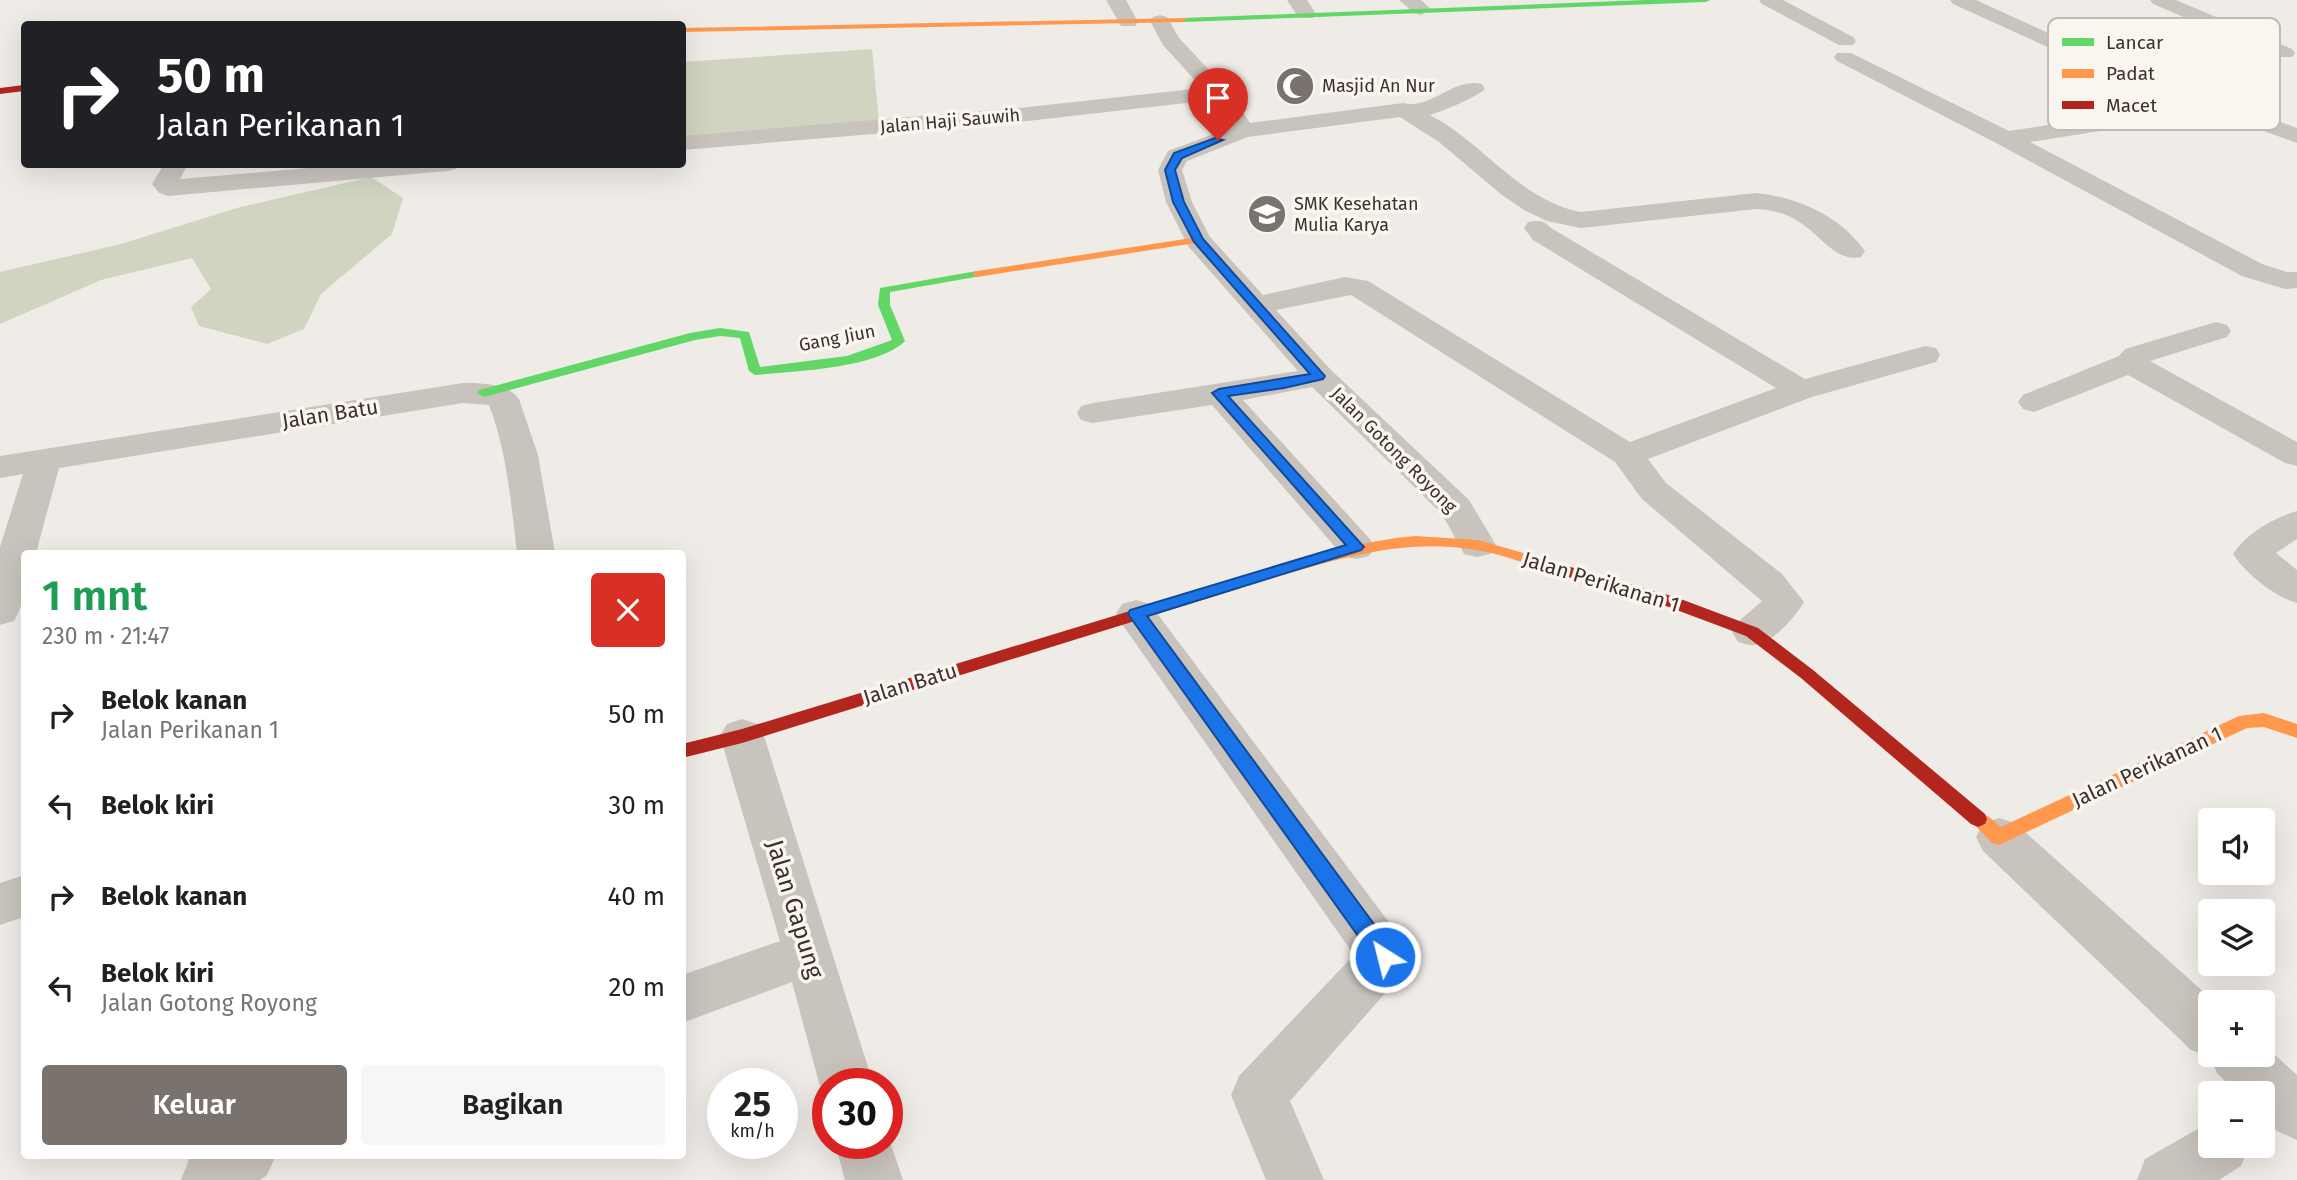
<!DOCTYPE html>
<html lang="id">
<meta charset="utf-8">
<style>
body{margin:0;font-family:"Fira Sans",sans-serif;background:#f6f6f6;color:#202124;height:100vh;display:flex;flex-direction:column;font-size:26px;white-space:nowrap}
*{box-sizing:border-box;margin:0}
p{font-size:23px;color:#757577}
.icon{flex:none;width:38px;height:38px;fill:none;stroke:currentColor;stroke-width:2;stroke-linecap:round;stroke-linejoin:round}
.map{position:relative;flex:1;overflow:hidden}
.drawer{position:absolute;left:21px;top:550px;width:665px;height:609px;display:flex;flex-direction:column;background:#fff;border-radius:7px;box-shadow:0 7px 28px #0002}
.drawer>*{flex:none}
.banner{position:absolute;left:21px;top:21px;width:665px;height:147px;border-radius:7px;box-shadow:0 7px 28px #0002;background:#202124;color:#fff;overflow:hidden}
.controls{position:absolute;left:2198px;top:808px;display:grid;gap:14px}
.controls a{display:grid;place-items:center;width:77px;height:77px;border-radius:7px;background:#fff;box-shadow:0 7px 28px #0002;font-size:35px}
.speed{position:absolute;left:707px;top:1068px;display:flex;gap:14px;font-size:35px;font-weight:700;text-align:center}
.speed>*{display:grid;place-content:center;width:91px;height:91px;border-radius:50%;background:#fff;box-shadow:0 7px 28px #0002;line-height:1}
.speed small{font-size:18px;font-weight:400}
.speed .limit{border:10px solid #d22;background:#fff;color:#111}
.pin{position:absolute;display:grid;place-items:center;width:60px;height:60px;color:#fff;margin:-72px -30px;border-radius:50% 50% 50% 0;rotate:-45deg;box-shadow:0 0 7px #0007}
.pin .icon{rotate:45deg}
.me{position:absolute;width:77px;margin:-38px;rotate:324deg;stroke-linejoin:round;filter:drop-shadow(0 0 5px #0008)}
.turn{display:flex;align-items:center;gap:24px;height:147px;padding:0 21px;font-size:32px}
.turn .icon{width:91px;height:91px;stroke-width:2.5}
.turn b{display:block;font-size:49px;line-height:60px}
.round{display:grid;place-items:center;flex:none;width:74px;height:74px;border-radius:7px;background:#f6f6f6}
.head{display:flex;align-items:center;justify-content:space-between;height:119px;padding:0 21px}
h1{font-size:42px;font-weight:600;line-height:52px;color:#1e9e55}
.cta{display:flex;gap:14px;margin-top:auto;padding:14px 21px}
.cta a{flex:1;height:80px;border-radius:7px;background:#79726d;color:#fff;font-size:28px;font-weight:600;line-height:80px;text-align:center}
.cta a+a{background:#f6f6f6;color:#202124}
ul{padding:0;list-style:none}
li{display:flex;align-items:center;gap:21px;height:91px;padding:0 21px}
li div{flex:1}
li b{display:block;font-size:26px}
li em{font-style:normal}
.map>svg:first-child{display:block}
.green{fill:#d0d4c1}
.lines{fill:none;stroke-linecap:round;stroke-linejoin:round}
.street{fill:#c9c3be;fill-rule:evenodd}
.fast{fill:#63d668;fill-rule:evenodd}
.slow{fill:#ff974d;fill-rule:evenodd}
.jam{fill:#b3261e;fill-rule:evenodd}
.route{fill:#1a73e8;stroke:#114b97;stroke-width:2}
.labels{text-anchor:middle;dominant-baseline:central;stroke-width:7;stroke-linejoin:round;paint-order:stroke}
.far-poi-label{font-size:18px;fill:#3a312c;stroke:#faf5ef;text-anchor:start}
.far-street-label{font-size:18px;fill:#3a312c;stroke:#faf5ef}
.street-label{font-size:21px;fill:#3a312c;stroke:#faf5ef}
.near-street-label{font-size:24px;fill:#3a312c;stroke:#faf5ef}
.key{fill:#faf5ef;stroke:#c0bab4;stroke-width:2}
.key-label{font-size:19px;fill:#3a312c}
</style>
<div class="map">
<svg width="2297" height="1180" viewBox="0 0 2297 1180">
<rect width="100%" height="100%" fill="#efebe6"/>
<path class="green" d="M 872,49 L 879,122 L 683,137 L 683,62 Z
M 371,177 L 403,198 L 392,234 L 321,294 L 304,329 L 267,344 L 199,326 L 191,307 L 211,289 L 192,258 L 101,280 L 0,324 L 0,272 L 121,244 L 237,208 Z"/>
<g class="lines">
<path class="street" d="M 1106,0 L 1126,0 L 1138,22 L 1135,26 L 1121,26 Z
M 1287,0 L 1307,0 L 1316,14 L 1313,18 L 1299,18 Z
M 1399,0 L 1421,0 L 1431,9 L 1421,15 L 1414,13 Z
M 1759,0 L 1783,0 L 1853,37 L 1856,41 L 1853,45 L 1839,45 L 1762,4 Z
M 1950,0 L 1976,0 L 2110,61 L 2297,128 L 2297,143 L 2214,113 L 2030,142 L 2262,264 L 2287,272 L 2297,272 L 2297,288 L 2285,289 L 2242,276 L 1998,144 L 1837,61 L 1834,57 L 1837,53 L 1851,53 L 2009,131 L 2189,104 L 2096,69 L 1953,4 Z
M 2150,0 L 2176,0 L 2292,49 L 2295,53 L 2292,57 L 2278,57 L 2153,4 Z
M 1160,15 L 1167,17 L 1179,38 L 1226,88 L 1250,123 L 1403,103 C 1432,110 1453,77 1482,84 L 1485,89 C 1479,96 1441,112 1430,115 C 1484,143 1519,200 1581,212 L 1756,193 C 1797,197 1840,216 1865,251 L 1861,257 C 1836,263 1820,234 1799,222 C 1786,213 1772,210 1756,209 L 1581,228 L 1547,221 L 1524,210 L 1502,195 L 1439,142 L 1400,117 L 1248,137 L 1187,161 L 1182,170 L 1192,202 L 1210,237 L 1263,295 L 1345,277 L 1368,281 L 1630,442 L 1776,388 L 1533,240 L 1524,228 L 1528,222 C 1538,220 1544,220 1551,228 L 1805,379 L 1925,346 L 1936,348 L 1940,355 L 1936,362 L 1812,397 L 1648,459 L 1666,483 L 1782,574 L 1804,602 C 1795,617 1773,643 1754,645 C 1749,646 1743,643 1738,642 L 1732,632 L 1738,622 L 1762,601 L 1642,499 L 1615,462 L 1351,295 L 1276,310 L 1330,369 L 1469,500 L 1496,545 L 1490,554 L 1477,557 L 1464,554 L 1442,514 L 1312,387 L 1243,400 L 1369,538 L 1375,547 L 1369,556 L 1356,559 L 1343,556 L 1212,405 L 1093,423 L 1081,420 L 1077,413 L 1081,406 L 1093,403 L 1298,371 L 1188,246 L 1166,202 L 1158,170 L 1168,151 L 1230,128 L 1212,100 L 1019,122 L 682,150 L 682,136 L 1019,108 L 1202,88 L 1163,45 L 1150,21 L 1153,17 Z
M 164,164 L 188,164 L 180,179 L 355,164 L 459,164 L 456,169 L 447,171 L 168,196 L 159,193 L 152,184 Z
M 2216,322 L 2227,325 L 2231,331 L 2227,337 L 2150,361 L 2297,442 L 2297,466 L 2285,463 L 2128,375 L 2034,412 L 2023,409 L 2018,402 L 2023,395 L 2119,356 L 2125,349 Z
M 463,383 C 481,383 508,383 519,399 L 538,455 L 555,553 L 517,553 C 511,503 507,452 489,405 L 463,403 L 59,468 L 36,553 L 24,553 C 24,577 27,599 14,621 L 0,625 L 0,547 L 23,474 L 0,478 L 0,456 Z
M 2297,511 L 2297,539 L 2276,553 L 2297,570 L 2297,603 C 2275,597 2246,574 2233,554 C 2247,533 2273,518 2297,511 Z
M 1136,600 L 1150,604 L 1403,941 L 1410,957 L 1403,973 L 1290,1101 L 1324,1180 L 1266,1180 L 1231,1095 L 1239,1076 L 1354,955 L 1122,624 L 1116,614 L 1122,604 Z
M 742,719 L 757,724 L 764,736 L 873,1083 L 828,1083 L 828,1102 L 819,1083 L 792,982 L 682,1023 L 682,975 L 780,941 L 720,736 L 727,724 Z
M 1999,818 L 2015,823 L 2216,1003 L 2210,1003 L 2210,1055 L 2263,1055 L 2263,1044 L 2297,1075 L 2297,1140 L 2277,1131 L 2263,1117 L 2263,1094 L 2238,1094 L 2217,1073 L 2210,1057 L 2191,1050 L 1983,851 L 1976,837 L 1983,823 Z
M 24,875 L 24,917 L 0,925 L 0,883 Z
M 2210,1122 L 2210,1146 L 2249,1146 L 2241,1166 L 2219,1180 L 2137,1180 L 2145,1159 Z
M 887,1133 L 903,1180 L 845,1180 L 835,1143 L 887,1143 Z
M 196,1155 L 276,1155 L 267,1175 L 260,1180 L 181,1180 L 189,1159 Z"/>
<path class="fast" d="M 1645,0 L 1710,0 L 1706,2 L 1184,22 L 1180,20 L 1184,18 Z
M 977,271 L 983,274 L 981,276 L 890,292 L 890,305 L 905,341 C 876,369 795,371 755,375 L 749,371 L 740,338 L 720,336 L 695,340 L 484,397 L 477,393 L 479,390 L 690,333 L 720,328 L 749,332 L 760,367 L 847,356 L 892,340 L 878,305 L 880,288 Z"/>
<path class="slow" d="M 1187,18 L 1184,22 L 682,32 L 682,28 Z
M 1198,237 L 1204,240 L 1202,242 L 977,277 L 971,274 L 977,271 Z
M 1415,536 L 1478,540 L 1555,562 L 1558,566 L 1550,571 C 1526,564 1502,554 1477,550 C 1393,535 1315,567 1235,589 L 1227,584 L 1229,580 C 1291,561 1351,542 1415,536 Z
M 2264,713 L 2297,724 L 2297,738 L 2264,727 L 2247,728 L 1999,845 L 1992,843 L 1969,819 L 1971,814 C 1984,809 1992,820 2001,827 L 2239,716 Z"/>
<path class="jam" d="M 24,85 L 24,91 L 0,94 L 0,88 Z
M 1550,561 L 1678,598 L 1758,628 L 1813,670 L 1985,814 L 1987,819 L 1985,824 L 1978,827 L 1971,824 L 1801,678 L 1746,636 L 1666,606 L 1545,570 L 1542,566 L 1545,562 Z
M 1235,579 L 1241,580 L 1243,584 L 1241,588 L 742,743 L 682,758 L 682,744 L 742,729 Z"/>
</g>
<path class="route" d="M 1215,138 L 1223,140 L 1182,158 L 1175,170 L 1184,202 L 1203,239 L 1325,376 L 1323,379 L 1284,388 L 1228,396 L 1364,547 L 1361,550 L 1147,616 L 1393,950 L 1396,957 L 1393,964 L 1385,966 L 1378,964 L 1128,614 L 1130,610 L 1346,545 L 1212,393 L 1219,389 L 1310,374 L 1194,242 L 1173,202 L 1165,170 L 1174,153 Z"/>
<defs>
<g id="mosque-disc" transform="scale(2.0125)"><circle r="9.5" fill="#79726d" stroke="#faf5ef"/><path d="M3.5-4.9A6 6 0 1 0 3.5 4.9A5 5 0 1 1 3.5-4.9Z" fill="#fff"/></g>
<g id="school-disc" transform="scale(2.0125)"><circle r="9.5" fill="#79726d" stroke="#faf5ef"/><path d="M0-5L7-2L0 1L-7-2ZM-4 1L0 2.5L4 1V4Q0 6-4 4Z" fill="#fff"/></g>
</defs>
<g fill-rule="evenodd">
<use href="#mosque-disc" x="1295" y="86"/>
<use href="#school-disc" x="1267" y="214"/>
</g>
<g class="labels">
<g class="far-poi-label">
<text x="1322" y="86">Masjid An Nur</text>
<text x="1294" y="204">SMK Kesehatan<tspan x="1294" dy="21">Mulia Karya</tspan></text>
</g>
<g class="far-street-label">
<text transform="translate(950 121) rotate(-5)">Jalan Haji Sauwih</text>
<text transform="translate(837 338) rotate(-11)">Gang Jiun</text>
<text transform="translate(1394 450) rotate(45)">Jalan Gotong Royong</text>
</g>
<g class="street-label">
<text transform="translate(330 414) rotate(-9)">Jalan Batu</text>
<text transform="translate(1601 582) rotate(17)">Jalan Perikanan 1</text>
<text transform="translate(910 684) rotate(-17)">Jalan Batu</text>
<text transform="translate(2147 767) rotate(-25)">Jalan Perikanan 1</text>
</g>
<g class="near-street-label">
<text transform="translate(795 909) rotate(73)">Jalan Gapung</text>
</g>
</g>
<rect x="2048" y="18" width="232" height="112" rx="10" class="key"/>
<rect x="2062" y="38" width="32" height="8" fill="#63d668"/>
<rect x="2062" y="69" width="32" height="9" fill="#ff974d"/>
<rect x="2062" y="101" width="32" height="8" fill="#b3261e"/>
<g class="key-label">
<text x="2106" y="49">Lancar</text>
<text x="2106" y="80">Padat</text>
<text x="2106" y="112">Macet</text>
</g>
</svg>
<div class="controls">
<a><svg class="icon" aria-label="sound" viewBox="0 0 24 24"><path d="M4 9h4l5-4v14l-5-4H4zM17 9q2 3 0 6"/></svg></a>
<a><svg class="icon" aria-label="layers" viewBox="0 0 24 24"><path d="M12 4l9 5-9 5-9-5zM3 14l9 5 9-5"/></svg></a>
<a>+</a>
<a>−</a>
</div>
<div class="speed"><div>25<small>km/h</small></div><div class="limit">30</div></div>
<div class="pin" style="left:1218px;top:140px;background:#d93025"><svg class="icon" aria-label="arrive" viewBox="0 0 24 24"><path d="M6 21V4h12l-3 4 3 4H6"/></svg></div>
<svg class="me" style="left:1385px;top:957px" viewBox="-20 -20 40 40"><circle r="17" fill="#1a73e8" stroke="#fff" stroke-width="3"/><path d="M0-11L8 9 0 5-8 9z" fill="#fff"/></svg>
<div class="banner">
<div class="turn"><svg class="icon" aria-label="right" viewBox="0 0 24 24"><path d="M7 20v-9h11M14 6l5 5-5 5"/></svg><div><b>50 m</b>Jalan Perikanan 1</div></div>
</div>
<section class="drawer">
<div class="head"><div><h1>1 mnt</h1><p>230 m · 21:47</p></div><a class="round" style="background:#d93025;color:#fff"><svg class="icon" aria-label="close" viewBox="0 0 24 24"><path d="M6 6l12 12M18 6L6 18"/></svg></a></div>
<ul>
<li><svg class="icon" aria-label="right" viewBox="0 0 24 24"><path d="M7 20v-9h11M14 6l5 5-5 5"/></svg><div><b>Belok kanan</b><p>Jalan Perikanan 1</p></div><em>50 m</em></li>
<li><svg class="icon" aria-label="left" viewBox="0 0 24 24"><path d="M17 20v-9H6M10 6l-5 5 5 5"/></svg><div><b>Belok kiri</b></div><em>30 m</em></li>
<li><svg class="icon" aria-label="right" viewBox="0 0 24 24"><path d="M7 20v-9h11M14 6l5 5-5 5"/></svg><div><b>Belok kanan</b></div><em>40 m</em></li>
<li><svg class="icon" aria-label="left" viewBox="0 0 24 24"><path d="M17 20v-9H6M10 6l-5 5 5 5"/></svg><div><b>Belok kiri</b><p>Jalan Gotong Royong</p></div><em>20 m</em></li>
</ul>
<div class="cta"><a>Keluar</a><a>Bagikan</a></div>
</section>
</div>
